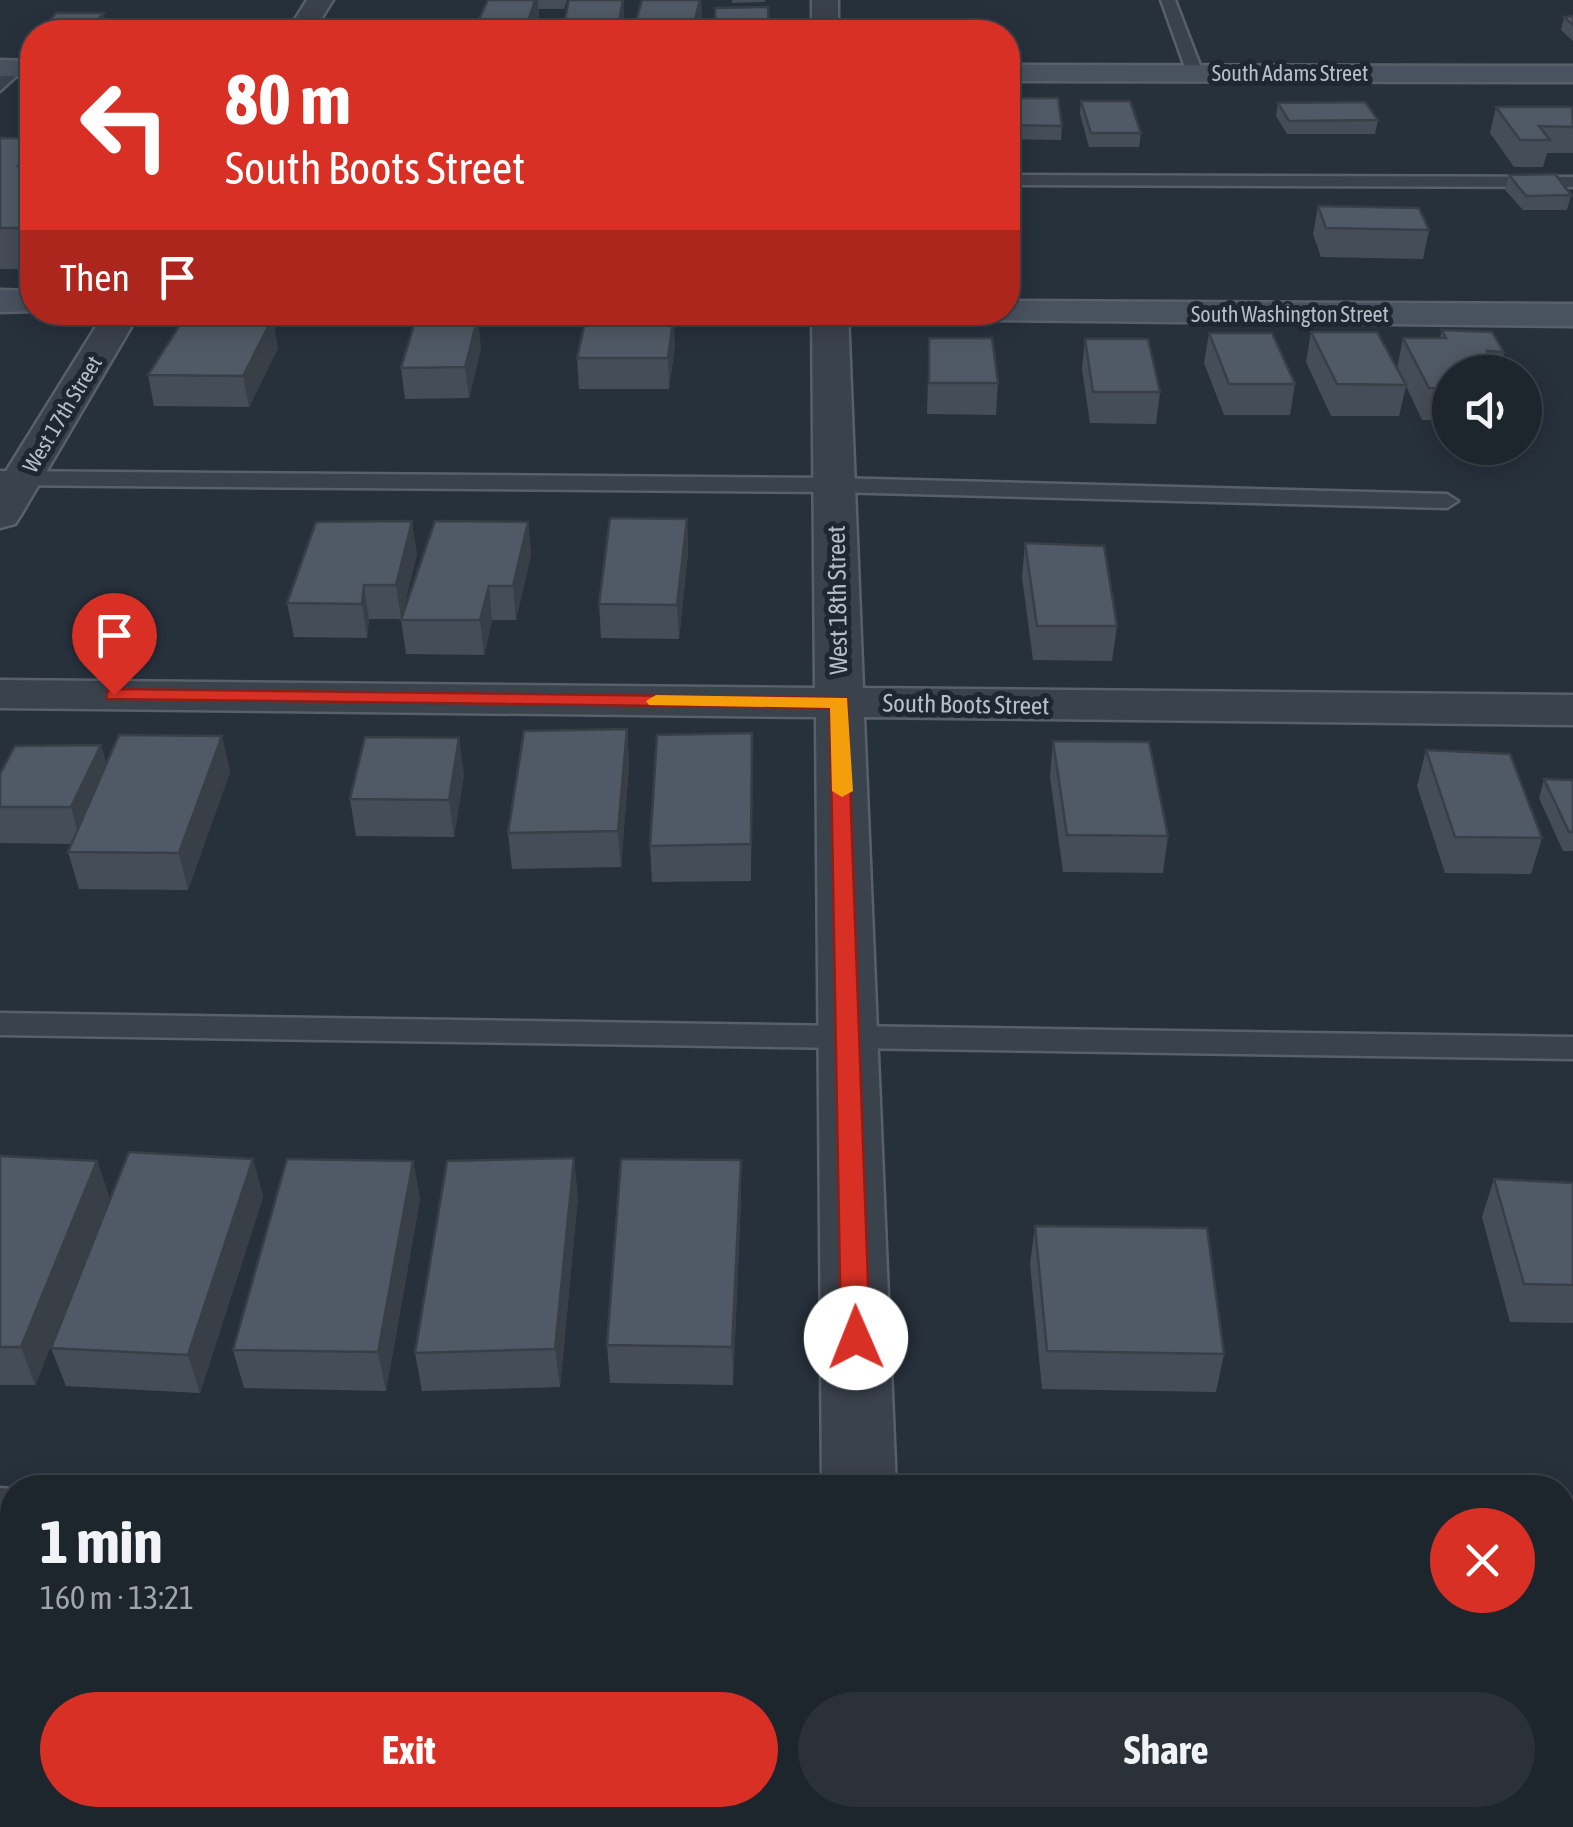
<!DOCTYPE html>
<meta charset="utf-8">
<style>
body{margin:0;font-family:"Asap Condensed",sans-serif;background:#2a3139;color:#f1f3f6;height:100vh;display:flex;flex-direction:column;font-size:38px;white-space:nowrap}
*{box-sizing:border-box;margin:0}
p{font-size:32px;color:#a0a5aa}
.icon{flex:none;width:55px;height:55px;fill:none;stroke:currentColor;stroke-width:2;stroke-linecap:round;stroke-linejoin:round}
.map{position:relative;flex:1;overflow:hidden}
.side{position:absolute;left:0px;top:1475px;width:1575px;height:352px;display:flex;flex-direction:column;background:#1d252d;border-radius:40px 40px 0 0;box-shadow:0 5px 25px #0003,0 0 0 2px #3b4249}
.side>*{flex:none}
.guide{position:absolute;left:20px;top:20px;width:1000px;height:305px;border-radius:40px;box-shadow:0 5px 25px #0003,0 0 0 2px #3b4249;background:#d93025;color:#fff;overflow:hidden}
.controls{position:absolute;left:1432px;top:355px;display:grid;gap:20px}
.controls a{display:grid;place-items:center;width:110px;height:110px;border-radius:50%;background:#1d252d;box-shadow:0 5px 25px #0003,0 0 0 2px #3b4249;font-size:50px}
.pin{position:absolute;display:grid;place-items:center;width:85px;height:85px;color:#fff;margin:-102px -42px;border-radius:50% 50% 50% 0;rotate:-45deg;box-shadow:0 0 10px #0007}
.pin .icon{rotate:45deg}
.me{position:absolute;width:110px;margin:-55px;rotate:359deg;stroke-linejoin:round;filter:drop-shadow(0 0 8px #0008)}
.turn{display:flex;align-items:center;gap:35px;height:210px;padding:0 40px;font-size:45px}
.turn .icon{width:130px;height:130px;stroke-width:2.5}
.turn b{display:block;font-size:70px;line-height:85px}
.then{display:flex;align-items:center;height:95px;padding:0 40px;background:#0003;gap:20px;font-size:38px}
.round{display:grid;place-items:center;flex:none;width:105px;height:105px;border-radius:52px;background:#2a3139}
.headline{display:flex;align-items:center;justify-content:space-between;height:170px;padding:0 40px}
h1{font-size:60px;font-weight:700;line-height:75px}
.action{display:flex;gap:20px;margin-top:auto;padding:20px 40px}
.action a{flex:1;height:115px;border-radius:60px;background:#d93025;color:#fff;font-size:40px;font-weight:700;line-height:115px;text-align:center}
.action a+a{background:#2a3139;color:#f1f3f6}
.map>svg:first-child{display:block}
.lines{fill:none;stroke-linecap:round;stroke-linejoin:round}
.service-casing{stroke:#58606a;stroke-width:5}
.minor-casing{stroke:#58606a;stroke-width:5}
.secondary-casing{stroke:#58606a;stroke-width:5}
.service{fill:#3a424c;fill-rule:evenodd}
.minor{fill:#3a424c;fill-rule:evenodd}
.secondary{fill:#49525f;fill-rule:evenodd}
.wall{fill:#454d58}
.shaded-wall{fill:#383f47}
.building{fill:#505a66;stroke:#383f47;stroke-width:2.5}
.route{fill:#d93025;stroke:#8d1f18;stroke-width:2.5}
.slow{fill:#f59e0b}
.labels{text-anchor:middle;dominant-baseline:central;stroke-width:10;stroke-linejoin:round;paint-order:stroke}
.far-street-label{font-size:22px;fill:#b6bec7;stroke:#1f2731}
.street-label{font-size:25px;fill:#b6bec7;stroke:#1f2731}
</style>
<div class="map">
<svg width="1573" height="1827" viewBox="0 0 1573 1827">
<rect width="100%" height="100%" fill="#27313c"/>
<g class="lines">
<g class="service-casing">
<path id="service" d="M 1161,0 L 1175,0 L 1203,73 L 1200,76 L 1187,73 Z
M 11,66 L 24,69 L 0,91 L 0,77 Z
M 1008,175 L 1573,177 L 1573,187 L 1008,185 Z
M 0,471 L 834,478 L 1447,494 L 1458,501 L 1447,508 L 834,492 L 0,485 Z
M 0,1013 L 1573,1037 L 1573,1059 L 0,1035 Z"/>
</g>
<g class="minor-casing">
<path id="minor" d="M 307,0 L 333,0 L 313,32 L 287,32 Z
M 812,0 L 838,0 L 838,32 L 812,32 Z
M 105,312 L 140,312 L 21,515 L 15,524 L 0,528 L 0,481 Z
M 812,312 L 848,312 L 863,688 L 1573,695 L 1573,725 L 864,717 L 896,1488 L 822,1488 L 816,717 L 0,708 L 0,680 L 815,688 Z
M 0,1488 L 12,1489 L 12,1554 L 0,1554 Z
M 1562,1502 L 1573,1502 L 1573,1568 L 1562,1568 Z
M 825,1815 L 909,1815 L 910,1827 L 826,1827 Z"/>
</g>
<g class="secondary-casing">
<path id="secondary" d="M 0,60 L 32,61 L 32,77 L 0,76 Z
M 1008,65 L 1573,66 L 1573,82 L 1008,81 Z
M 0,290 L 32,291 L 32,311 L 0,312 Z
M 1008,301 L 1573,304 L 1573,326 L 995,320 L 991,312 L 1008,312 Z"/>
</g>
<use href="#service" class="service"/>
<use href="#minor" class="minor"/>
<use href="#secondary" class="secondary"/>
</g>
<path class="wall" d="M 488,0 L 567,0 L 564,9 L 539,9 L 539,16 L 534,32 L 479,32 L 478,21 Z
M 623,0 L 624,22 L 622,32 L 564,32 L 564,23 Z
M 642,0 L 701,0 L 702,21 L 699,32 L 635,32 L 635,24 Z
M 732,0 L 765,0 L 765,2 L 732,3 Z
M 768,7 L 769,32 L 715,32 L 715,8 Z
M 1573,16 L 1573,41 L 1561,30 L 1564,17 Z
M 107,26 L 101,32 L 42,32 L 42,30 Z
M 1008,98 L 1062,126 L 1061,140 L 1008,139 Z
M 1081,101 L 1141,133 L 1139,147 L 1089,147 L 1080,114 Z
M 1278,103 L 1378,120 L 1375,134 L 1287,134 L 1276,116 Z
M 1496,107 L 1573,108 L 1573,153 L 1547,153 L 1543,167 L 1514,167 L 1490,133 Z
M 0,138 L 32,138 L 32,269 L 0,269 Z
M 1509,175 L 1571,195 L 1567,210 L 1523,210 L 1505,190 Z
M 1318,206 L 1429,230 L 1423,259 L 1321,257 L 1313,234 Z
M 1442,330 L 1504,352 L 1499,372 L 1450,372 L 1450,420 L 1422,420 L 1406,386 L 1399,416 L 1331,416 L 1306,362 L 1311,332 L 1397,369 L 1403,338 L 1440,338 Z
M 1209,333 L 1295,384 L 1290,415 L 1224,415 L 1204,363 Z
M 929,338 L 998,383 L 996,415 L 927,414 Z
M 1085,339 L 1160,392 L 1156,424 L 1090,423 L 1082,369 Z
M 675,344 L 669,389 L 579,389 L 577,358 Z
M 278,348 L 249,407 L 154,406 L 148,375 Z
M 481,348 L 469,398 L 405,399 L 401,368 Z
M 687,519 L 688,552 L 679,639 L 601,638 L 599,604 Z
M 528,522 L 531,555 L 516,620 L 492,620 L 484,655 L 406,654 L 401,620 Z
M 1025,543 L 1117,626 L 1112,661 L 1033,660 L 1022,577 Z
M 417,554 L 401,619 L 369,619 L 367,638 L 294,637 L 287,603 Z
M 627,729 L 629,765 L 621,867 L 512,869 L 508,833 Z
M 752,733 L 751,881 L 652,882 L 650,846 Z
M 222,736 L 230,772 L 188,890 L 79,889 L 68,852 L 72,844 L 0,843 L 0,774 L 101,745 L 106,764 Z
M 1053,741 L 1168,836 L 1163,873 L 1063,872 L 1050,777 Z
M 1426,750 L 1542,838 L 1531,874 L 1445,873 L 1417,786 Z
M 464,774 L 454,837 L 356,836 L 350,799 Z
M 1544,779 L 1573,780 L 1573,851 L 1563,851 L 1539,798 Z
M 0,1156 L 97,1161 L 110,1199 L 35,1385 L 0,1385 Z
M 253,1159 L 263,1197 L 200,1393 L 66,1386 L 51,1348 Z
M 741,1160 L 741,1198 L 733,1385 L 610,1383 L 607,1345 Z
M 413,1161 L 420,1199 L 386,1391 L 244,1388 L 233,1350 Z
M 1494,1179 L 1573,1183 L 1573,1323 L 1510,1322 L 1482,1217 Z
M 578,1196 L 560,1387 L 422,1391 L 415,1353 Z
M 1035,1226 L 1224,1354 L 1216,1392 L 1042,1389 L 1030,1264 Z
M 1029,1815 L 1171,1815 L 1173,1827 L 1028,1827 Z"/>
<path class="shaded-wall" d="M 535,0 L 538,0 L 539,16 L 534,32 L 529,32 L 528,22 Z
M 623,0 L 624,22 L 622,32 L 619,32 L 619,22 Z
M 700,0 L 702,21 L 699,32 L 695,32 L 694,24 Z
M 104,13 L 107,26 L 101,32 L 90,32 L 89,29 Z
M 32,150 L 32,199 L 18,166 Z
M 674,314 L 675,344 L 669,389 L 668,358 Z
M 273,317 L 278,348 L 249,407 L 243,376 Z
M 478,317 L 481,348 L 469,398 L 465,367 Z
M 687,519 L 688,552 L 679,639 L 677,605 Z
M 412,521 L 417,554 L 401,619 L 396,585 Z
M 528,522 L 531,555 L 516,620 L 513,586 Z
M 364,585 L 369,619 L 367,638 L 362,604 Z
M 489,586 L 492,620 L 484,655 L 480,620 Z
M 627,729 L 629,765 L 621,867 L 618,831 Z
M 222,736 L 230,772 L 188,890 L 179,853 Z
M 459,738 L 464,774 L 454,837 L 449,800 Z
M 101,745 L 110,781 L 81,844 L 71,807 Z
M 574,1158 L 578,1196 L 560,1387 L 555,1349 Z
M 253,1159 L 263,1197 L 200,1393 L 188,1355 Z
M 741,1160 L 741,1198 L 733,1385 L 732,1347 Z
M 97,1161 L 110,1199 L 35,1385 L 21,1347 Z
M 413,1161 L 420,1199 L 386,1391 L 378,1352 Z
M 118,1815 L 131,1815 L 136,1827 L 114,1827 Z"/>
<path class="building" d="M 488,0 L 535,0 L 528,22 L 478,21 Z
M 569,0 L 623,0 L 619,22 L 564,23 Z
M 642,0 L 700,0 L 694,24 L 635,24 Z
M 768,7 L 769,30 L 715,30 L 715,8 Z
M 56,13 L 104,13 L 89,29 L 42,30 Z
M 1573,16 L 1573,25 L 1564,17 Z
M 1008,98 L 1058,98 L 1062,126 L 1008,125 Z
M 1081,101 L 1130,101 L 1141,133 L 1091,133 Z
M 1365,102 L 1378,120 L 1289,121 L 1278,103 Z
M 1496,107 L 1572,107 L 1573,127 L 1539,126 L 1550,140 L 1520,140 Z
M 0,138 L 32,138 L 32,150 L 18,166 L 32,166 L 32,228 L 0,228 Z
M 1555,174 L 1571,195 L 1526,196 L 1509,175 Z
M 1318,206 L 1419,208 L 1429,230 L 1326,228 Z
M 587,313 L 674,314 L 668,358 L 577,358 Z
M 185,317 L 273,317 L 243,376 L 148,375 Z
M 478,317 L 465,367 L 401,368 L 416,318 Z
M 1442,330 L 1492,332 L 1504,352 L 1487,351 L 1498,372 L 1516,372 L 1450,372 L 1450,389 L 1429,388 L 1403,338 L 1446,338 Z
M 1311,332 L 1377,332 L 1406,385 L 1337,384 Z
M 1209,333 L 1272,333 L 1295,384 L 1229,384 Z
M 929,338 L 992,338 L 998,383 L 929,383 Z
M 1085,339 L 1148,339 L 1160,392 L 1093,392 Z
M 610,518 L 687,519 L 677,605 L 599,604 Z
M 412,521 L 396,585 L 364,585 L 362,604 L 287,603 L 316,522 Z
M 435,521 L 528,522 L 513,586 L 489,586 L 480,620 L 401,620 Z
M 1025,543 L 1104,546 L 1117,626 L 1037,626 Z
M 627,729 L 618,831 L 508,833 L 524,731 Z
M 752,733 L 751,844 L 650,846 L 657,735 Z
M 119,735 L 222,736 L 179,853 L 68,852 Z
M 365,737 L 459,738 L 449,800 L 350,799 Z
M 1053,741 L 1149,742 L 1168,836 L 1067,835 Z
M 101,745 L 71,807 L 0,807 L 0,774 L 15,746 Z
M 1426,750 L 1510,754 L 1542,838 L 1455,837 Z
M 1544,779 L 1573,780 L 1573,832 L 1569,832 Z
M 129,1152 L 253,1159 L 188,1355 L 51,1348 Z
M 0,1156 L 97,1161 L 21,1347 L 0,1347 Z
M 574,1158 L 555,1349 L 415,1353 L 447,1161 Z
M 287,1159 L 413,1161 L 378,1352 L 233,1350 Z
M 621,1159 L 741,1160 L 732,1347 L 607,1345 Z
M 1494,1179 L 1573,1183 L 1573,1285 L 1524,1284 Z
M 1035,1226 L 1207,1228 L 1224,1354 L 1047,1351 Z
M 0,1797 L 12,1797 L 12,1815 L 118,1815 L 114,1827 L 0,1827 Z
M 1032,1815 L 1171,1815 L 1173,1827 L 1033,1827 Z"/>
<path class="route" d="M 114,689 L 847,698 L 870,1338 L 866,1346 L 856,1349 L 845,1346 L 841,1338 L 830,708 L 107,699 L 107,691 Z"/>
<path class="slow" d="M 656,695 L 847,698 L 853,791 L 842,797 L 832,791 L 830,708 L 649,705 L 646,701 Z"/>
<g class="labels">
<g class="far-street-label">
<text x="1290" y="73">South Adams Street</text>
<text x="1290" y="314">South Washington Street</text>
<text transform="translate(62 414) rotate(-59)">West 17th Street</text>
</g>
<g class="street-label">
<text transform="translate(837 600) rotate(-91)">West 18th Street</text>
<text transform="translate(966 704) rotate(1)">South Boots Street</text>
</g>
</g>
</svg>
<div class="controls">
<a><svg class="icon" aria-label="sound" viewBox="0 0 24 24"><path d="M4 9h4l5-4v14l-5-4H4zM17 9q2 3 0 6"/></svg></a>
</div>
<div class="pin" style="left:114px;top:695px;background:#d93025"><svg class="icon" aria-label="arrive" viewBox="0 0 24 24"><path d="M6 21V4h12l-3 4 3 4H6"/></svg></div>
<svg class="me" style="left:856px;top:1338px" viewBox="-20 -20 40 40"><circle r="19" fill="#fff"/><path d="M0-13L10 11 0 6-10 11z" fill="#d93025"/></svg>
<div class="guide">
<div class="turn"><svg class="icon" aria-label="left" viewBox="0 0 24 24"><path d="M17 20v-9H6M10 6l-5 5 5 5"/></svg><div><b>80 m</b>South Boots Street</div></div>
<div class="then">Then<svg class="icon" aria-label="arrive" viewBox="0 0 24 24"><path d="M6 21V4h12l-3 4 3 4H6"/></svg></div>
</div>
<section class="side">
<div class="headline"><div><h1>1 min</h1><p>160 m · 13:21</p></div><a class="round" style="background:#d93025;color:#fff"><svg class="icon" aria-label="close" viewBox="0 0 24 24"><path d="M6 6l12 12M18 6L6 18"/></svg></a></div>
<div class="action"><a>Exit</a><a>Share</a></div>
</section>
</div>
